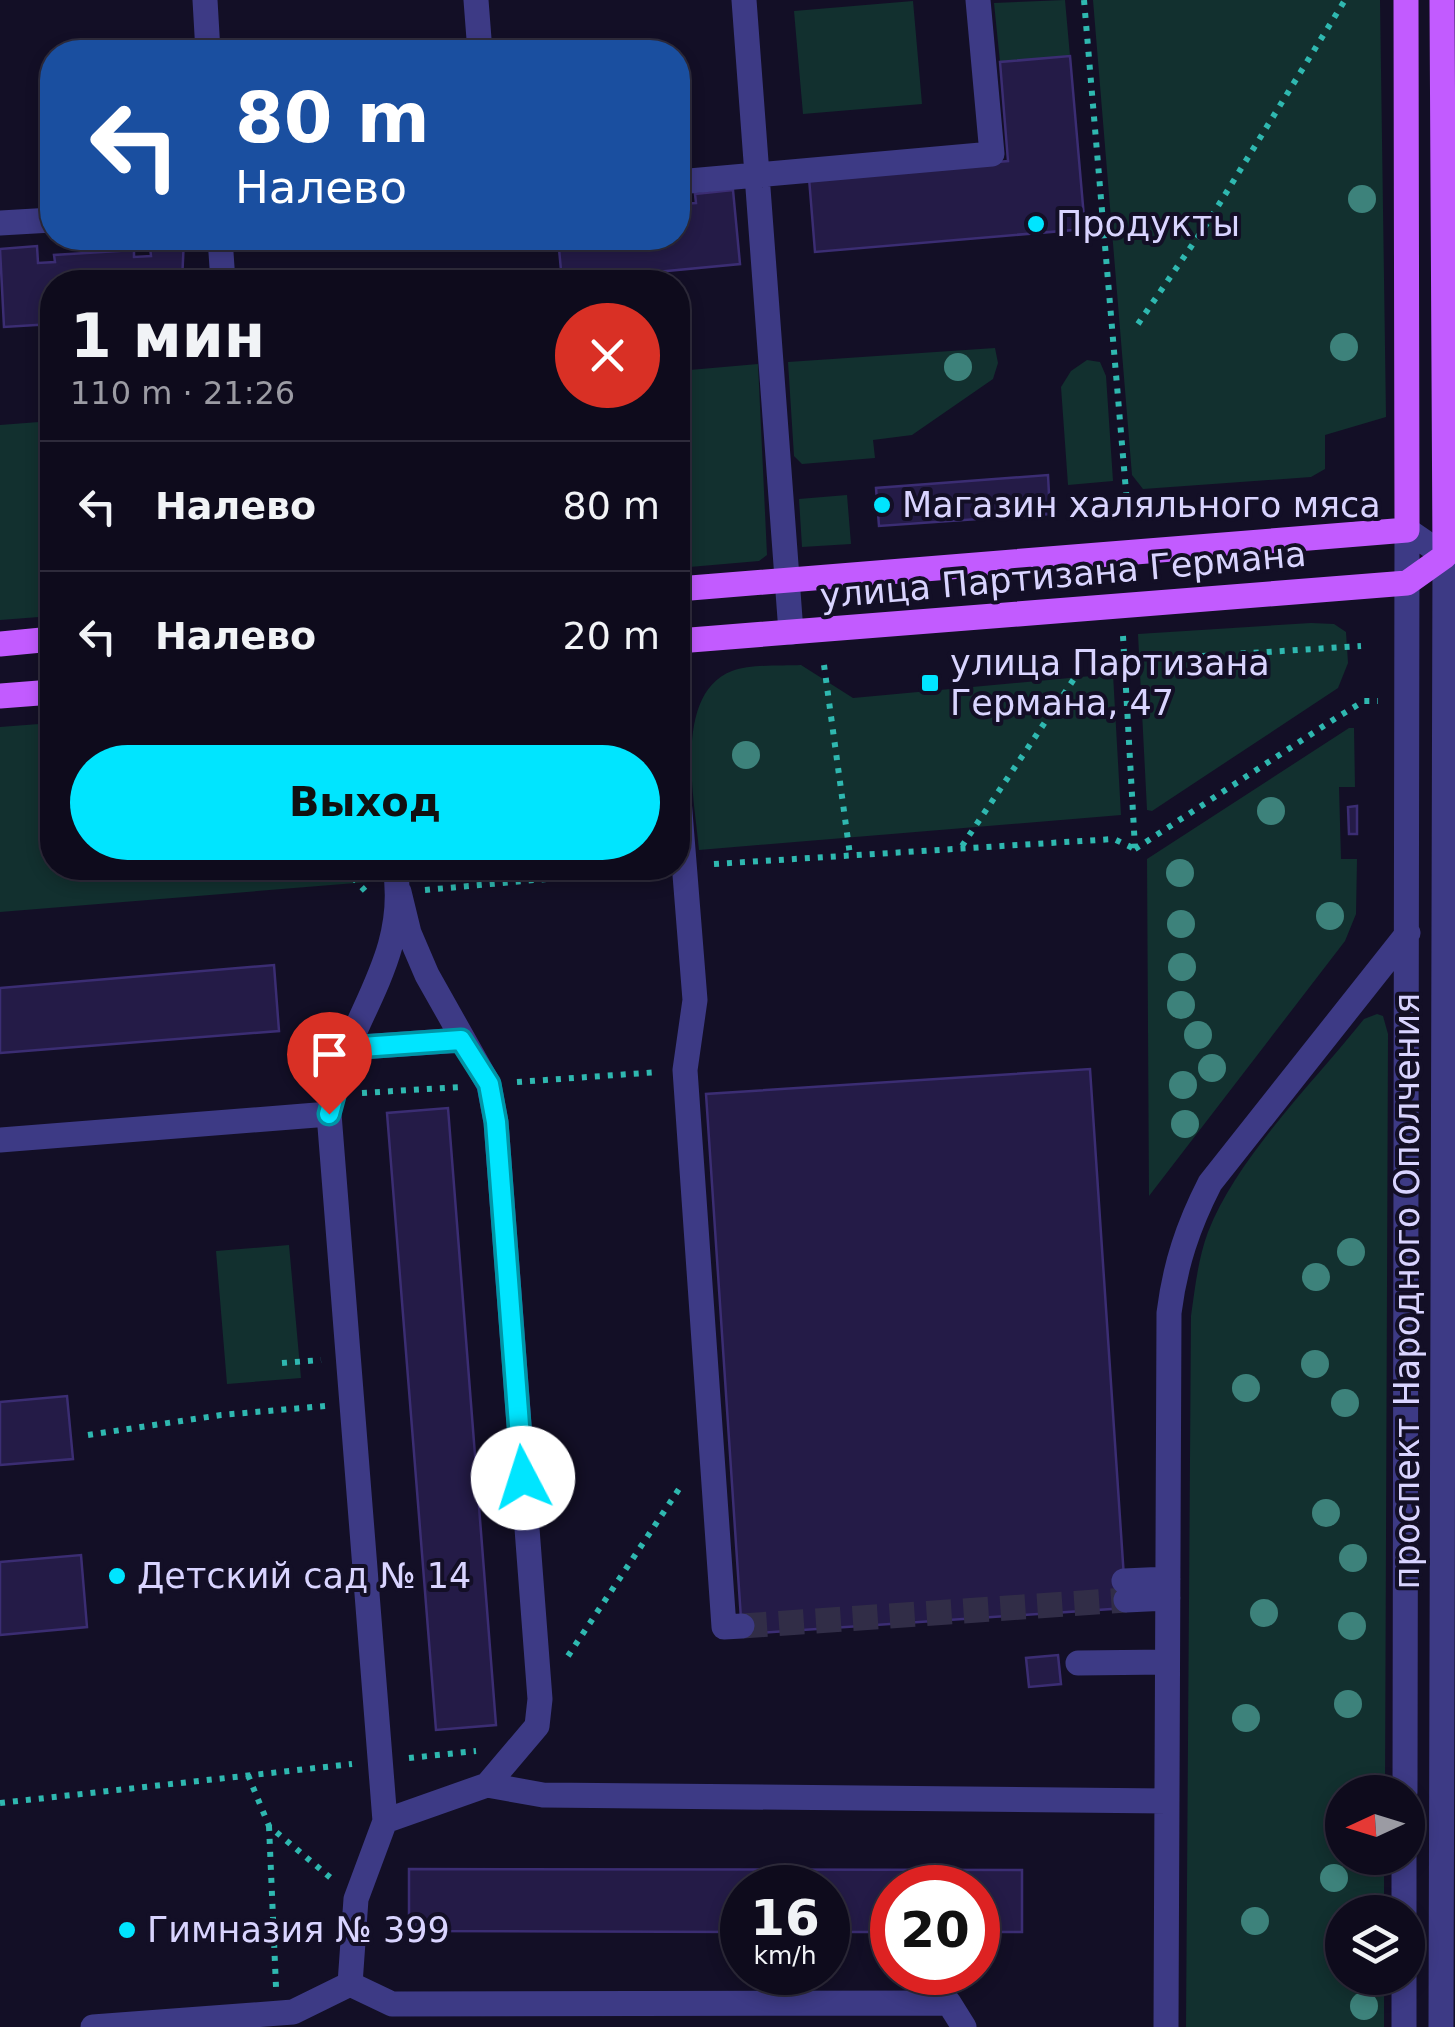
<!DOCTYPE html>
<html lang="ru">
<meta charset="utf-8">
<style>
body{margin:0;font-family:"DejaVu Sans",sans-serif;background:#1c1929;color:#f1f3f6;height:100vh;display:flex;flex-direction:column;font-size:38px;white-space:nowrap}
*{box-sizing:border-box;margin:0}
p{font-size:32px;color:#9b9ba3}
.icon{flex:none;width:55px;height:55px;fill:none;stroke:currentColor;stroke-width:2;stroke-linecap:round;stroke-linejoin:round}
.map{position:relative;flex:1;overflow:hidden}
.drawer{position:absolute;left:40px;top:270px;width:650px;height:610px;display:flex;flex-direction:column;background:#0e0b1c;border-radius:40px;box-shadow:0 5px 15px #0003,0 0 0 2px #2e2b3b}
.drawer>*{flex:none}
.top-card{position:absolute;left:40px;top:40px;width:650px;height:210px;border-radius:40px;box-shadow:0 5px 15px #0003,0 0 0 2px #2e2b3b;background:#1a4fa0;color:#fff;overflow:hidden}
.needle{width:65px;rotate:266deg}
.tools{position:absolute;left:1325px;top:1775px;display:grid;gap:20px}
.tools a{display:grid;place-items:center;width:100px;height:100px;border-radius:50%;background:#0e0b1c;box-shadow:0 5px 15px #0003,0 0 0 2px #2e2b3b;font-size:50px}
.speed{position:absolute;left:720px;top:1865px;display:flex;gap:20px;font-size:50px;font-weight:700;text-align:center}
.speed>*{display:grid;place-content:center;width:130px;height:130px;border-radius:50%;background:#0e0b1c;box-shadow:0 5px 15px #0003,0 0 0 2px #2e2b3b;line-height:1}
.speed small{font-size:25px;font-weight:400}
.speed .limit{border:15px solid #d22;background:#fff;color:#111}
.pin{position:absolute;display:grid;place-items:center;width:85px;height:85px;color:#fff;margin:-102px -42px;border-radius:50% 50% 50% 0;rotate:-45deg;box-shadow:0 0 10px #0007}
.pin .icon{rotate:45deg}
.me{position:absolute;width:110px;margin:-55px;rotate:355deg;stroke-linejoin:round;filter:drop-shadow(0 0 8px #0008)}
.turn{display:flex;align-items:center;gap:35px;height:210px;padding:0 30px;font-size:45px}
.turn .icon{width:130px;height:130px;stroke-width:2.5}
.turn b{display:block;font-size:70px;line-height:85px}
.round{display:grid;place-items:center;flex:none;width:105px;height:105px;border-radius:52px;background:#1c1929}
.headline{display:flex;align-items:center;justify-content:space-between;height:170px;padding:0 30px}
h1{font-size:60px;font-weight:700;line-height:75px}
.cta{display:flex;gap:20px;margin-top:auto;padding:20px 30px}
.cta a{flex:1;height:115px;border-radius:60px;background:#00e5ff;color:#111;font-size:40px;font-weight:700;line-height:115px;text-align:center}
ul{padding:0;list-style:none}
li{display:flex;align-items:center;gap:30px;height:130px;padding:0 30px;border-top:2px solid #2e2b3b}
li div{flex:1}
li b{display:block;font-size:38px}
li em{font-style:normal}
.map>svg:first-child{display:block}
.green{fill:#12302f}
.building{fill:#241b47;stroke:#3b2d73;stroke-width:2.5}
.lines{fill:none;stroke-linecap:round;stroke-linejoin:round}
.minor-tunnel{stroke:#312d47;stroke-width:25;stroke-dasharray:25 12;stroke-linecap:butt}
.path{stroke:#2fb8b0;stroke-width:6;stroke-dasharray:5 8;stroke-linecap:butt}
.minor{stroke:#3d3a85;stroke-width:25}
.major{stroke:#c25bff;stroke-width:25}
.tree{fill:#3d827b}
.route-casing{stroke:#0095a6;stroke-width:25}
.route{stroke:#00e5ff;stroke-width:18}
.poi-dot{fill:#00e5ff;stroke:#130f26;stroke-width:4}
.labels{text-anchor:middle;dominant-baseline:central;stroke-width:8;stroke-linejoin:round;paint-order:stroke}
.poi-label{font-size:35px;fill:#d9d4ff;stroke:#130f26;text-anchor:start}
.street-label{font-size:35px;fill:#d9d4ff;stroke:#130f26}
</style>
<div class="map">
<svg width="1455" height="2027" viewBox="0 0 1455 2027">
<rect width="100%" height="100%" fill="#130f26"/>
<path class="green" d="M 1065,0 L 1070,56 L 1000,62 L 994,3 Z
M 1093,0 L 1380,0 L 1386,417 L 1325,435 L 1325,469 L 1311,477 L 1143,489 L 1132,475 Z
M 913,1 L 922,104 L 803,114 L 794,11 Z
M 995,348 L 998,363 L 993,379 L 912,435 L 873,440 L 875,458 L 802,464 L 794,456 L 788,362 Z
M 1087,360 L 1100,362 L 1106,376 L 1113,481 L 1068,485 L 1061,387 L 1071,371 Z
M 758,364 L 767,555 L 759,561 L 678,568 L 678,371 Z
M 52,421 L 52,616 L 0,620 L 0,425 Z
M 847,495 L 851,544 L 802,547 L 799,499 Z
M 1311,623 L 1334,624 L 1346,632 L 1348,663 L 1338,688 L 1152,811 L 1147,810 L 1138,634 Z
M 801,665 L 853,698 L 1113,674 L 1121,815 L 699,850 C 695,802 672,694 732,671 C 751,664 781,666 801,665 Z
M 52,723 L 52,868 L 366,868 L 368,882 L 0,912 L 0,727 Z
M 1349,728 L 1354,728 L 1355,787 L 1339,787 L 1341,859 L 1357,859 L 1356,914 L 1345,941 L 1149,1196 L 1147,859 Z
M 1377,1014 L 1383,1016 L 1388,1034 L 1385,1792 L 1342,1792 L 1342,1858 L 1384,1858 L 1384,1912 L 1342,1912 L 1342,1978 L 1384,1978 L 1384,2027 L 1186,2027 L 1191,1316 C 1195,1288 1198,1259 1208,1232 C 1237,1157 1314,1082 1364,1019 Z
M 289,1245 L 301,1378 L 227,1384 L 216,1251 Z"/>
<path class="building" d="M 1070,56 L 1085,229 L 815,252 L 809,178 L 1008,161 L 1000,62 Z
M 733,190 L 740,264 L 562,281 L 558,238 L 678,238 L 678,204 L 696,203 L 695,194 Z
M 184,238 L 182,282 L 52,282 L 52,324 L 4,327 L 0,249 L 37,246 L 38,263 L 55,262 L 54,255 L 134,250 L 134,257 L 151,256 L 149,239 Z
M 1048,475 L 1050,514 L 879,526 L 876,488 Z
M 1357,806 L 1357,834 L 1349,834 L 1348,807 Z
M 274,965 L 279,1031 L 0,1053 L 0,988 Z
M 1090,1069 L 1126,1608 L 742,1634 L 706,1094 Z
M 448,1108 L 496,1725 L 436,1730 L 387,1113 Z
M 67,1396 L 73,1459 L 0,1465 L 0,1402 Z
M 81,1555 L 87,1627 L 0,1635 L 0,1562 Z
M 1058,1655 L 1061,1684 L 1029,1687 L 1026,1658 Z
M 409,1869 L 1022,1870 L 1022,1932 L 978,1932 L 978,1888 L 892,1888 L 892,1932 L 828,1932 L 828,1888 L 742,1888 L 742,1932 L 409,1931 Z"/>
<g class="lines">
<path class="minor-tunnel" d="M 742,1626 L 1126,1600"/>
<path class="path" d="M 1084,0 L 1127,503
M 1138,324 L 1210,219 L 1345,0
M 1123,636 L 1135,848
M 1124,661 L 1361,646
M 824,665 L 850,855
M 962,846 L 1084,664
M 1135,849 L 1336,718 L 1364,701 L 1378,701
M 714,864 L 1114,839 L 1135,849
M 344,868 L 368,894
M 425,890 L 656,869
M 517,1082 L 659,1072
M 362,1093 L 460,1087
M 282,1363 L 321,1360
M 88,1435 L 221,1415 L 325,1406
M 568,1656 L 683,1483
M 409,1758 L 476,1751
M 248,1775 L 269,1826 L 332,1879
M 0,1803 L 352,1764
M 269,1826 L 276,1987"/>
<path class="minor" d="M 205,0 L 208,52
M 476,0 L 480,52
M 744,0 L 791,632
M 678,182 L 992,154 L 978,0
M 0,223 L 52,220
M 220,238 L 223,282
M 1407,530 L 1445,556 L 1441,2027
M 678,787 L 695,1000 L 685,1070 L 724,1627 L 742,1626
M 399,892 L 409,933 L 427,975 L 489,1085 L 496,1122 L 540,1699 L 537,1726 L 487,1785
M 347,1048 L 461,1040
M 329,1114 L 385,1821 L 356,1899 L 350,1984
M 0,1140 L 329,1114 C 340,1025 411,964 395,868
M 1124,1581 L 1168,1579
M 1126,1600 L 1168,1598
M 1078,1663 L 1167,1662
M 1405,1792 L 1407,530
M 385,1821 L 487,1785 L 543,1795 L 1167,1801
M 1404,1912 L 1404,1858
M 350,1984 L 392,2004 L 949,2003 L 964,2027
M 93,2027 L 293,2012 L 350,1984
M 1166,2027 L 1169,1313 C 1175,1265 1188,1226 1210,1183 L 1408,933
M 1404,2027 L 1404,1978"/>
<path class="major" d="M 678,589 L 1407,530 L 1406,0
M 678,641 L 1407,583 L 1445,556 L 1442,0
M 0,644 L 52,639
M 0,696 L 52,692"/>
</g>
<g class="tree">
<circle cx="1362" cy="199" r="14"/>
<circle cx="1344" cy="347" r="14"/>
<circle cx="958" cy="367" r="14"/>
<circle cx="746" cy="755" r="14"/>
<circle cx="1271" cy="811" r="14"/>
<circle cx="1180" cy="873" r="14"/>
<circle cx="1330" cy="916" r="14"/>
<circle cx="1181" cy="924" r="14"/>
<circle cx="1182" cy="967" r="14"/>
<circle cx="1181" cy="1005" r="14"/>
<circle cx="1198" cy="1035" r="14"/>
<circle cx="1212" cy="1068" r="14"/>
<circle cx="1183" cy="1085" r="14"/>
<circle cx="1185" cy="1124" r="14"/>
<circle cx="1351" cy="1252" r="14"/>
<circle cx="1316" cy="1277" r="14"/>
<circle cx="1315" cy="1364" r="14"/>
<circle cx="1246" cy="1388" r="14"/>
<circle cx="1345" cy="1403" r="14"/>
<circle cx="1326" cy="1513" r="14"/>
<circle cx="1353" cy="1558" r="14"/>
<circle cx="1264" cy="1613" r="14"/>
<circle cx="1352" cy="1626" r="14"/>
<circle cx="1348" cy="1704" r="14"/>
<circle cx="1246" cy="1718" r="14"/>
<circle cx="1334" cy="1878" r="14"/>
<circle cx="1255" cy="1921" r="14"/>
<circle cx="1364" cy="2006" r="14"/>
</g>
<g class="lines">
<g class="route-casing">
<path id="route" d="M 329,1114 L 347,1048 L 461,1040 L 489,1084 L 496,1122 L 523,1478"/>
</g>
<use href="#route" class="route"/>
</g>
<g class="poi-dot">
<circle cx="1036" cy="224" r="10"/>
<circle cx="882" cy="505" r="10"/>
<rect x="920" y="673" width="20" height="20" rx="5"/>
<circle cx="117" cy="1576" r="10"/>
<circle cx="127" cy="1930" r="10"/>
</g>
<g class="labels">
<g class="poi-label">
<text x="1056" y="224">Продукты</text>
<text x="902" y="505">Магазин халяльного мяса</text>
<text x="950" y="663">улица Партизана<tspan x="950" dy="40">Германа, 47</tspan></text>
<text x="137" y="1576">Детский сад № 14</text>
<text x="147" y="1930">Гимназия № 399</text>
</g>
<g class="street-label">
<text transform="translate(1063 575) rotate(-5)">улица Партизана Германа</text>
<text transform="translate(1407 1291) rotate(-90)">проспект Народного Ополчения</text>
</g>
</g>
</svg>
<div class="tools">
<a><svg class="needle" viewBox="-14 -14 28 28"><path d="M0-13l5 13h-10z" fill="#e53935"/><path d="M0 13l5-13h-10z" fill="#9b9ba3"/></svg></a>
<a><svg class="icon" aria-label="layers" viewBox="0 0 24 24"><path d="M12 4l9 5-9 5-9-5zM3 14l9 5 9-5"/></svg></a>
</div>
<div class="speed"><div>16<small>km/h</small></div><div class="limit">20</div></div>
<div class="pin" style="left:329px;top:1114px;background:#d93025"><svg class="icon" aria-label="arrive" viewBox="0 0 24 24"><path d="M6 21V4h12l-3 4 3 4H6"/></svg></div>
<svg class="me" style="left:523px;top:1478px" viewBox="-20 -20 40 40"><circle r="19" fill="#fff"/><path d="M0-13L10 11 0 6-10 11z" fill="#00e5ff"/></svg>
<div class="top-card">
<div class="turn"><svg class="icon" aria-label="left" viewBox="0 0 24 24"><path d="M17 20v-9H6M10 6l-5 5 5 5"/></svg><div><b>80 m</b>Налево</div></div>
</div>
<section class="drawer">
<div class="headline"><div><h1>1 мин</h1><p>110 m · 21:26</p></div><a class="round" style="background:#d93025;color:#fff"><svg class="icon" aria-label="close" viewBox="0 0 24 24"><path d="M6 6l12 12M18 6L6 18"/></svg></a></div>
<ul>
<li><svg class="icon" aria-label="left" viewBox="0 0 24 24"><path d="M17 20v-9H6M10 6l-5 5 5 5"/></svg><div><b>Налево</b></div><em>80 m</em></li>
<li><svg class="icon" aria-label="left" viewBox="0 0 24 24"><path d="M17 20v-9H6M10 6l-5 5 5 5"/></svg><div><b>Налево</b></div><em>20 m</em></li>
</ul>
<div class="cta"><a>Выход</a></div>
</section>
</div>
